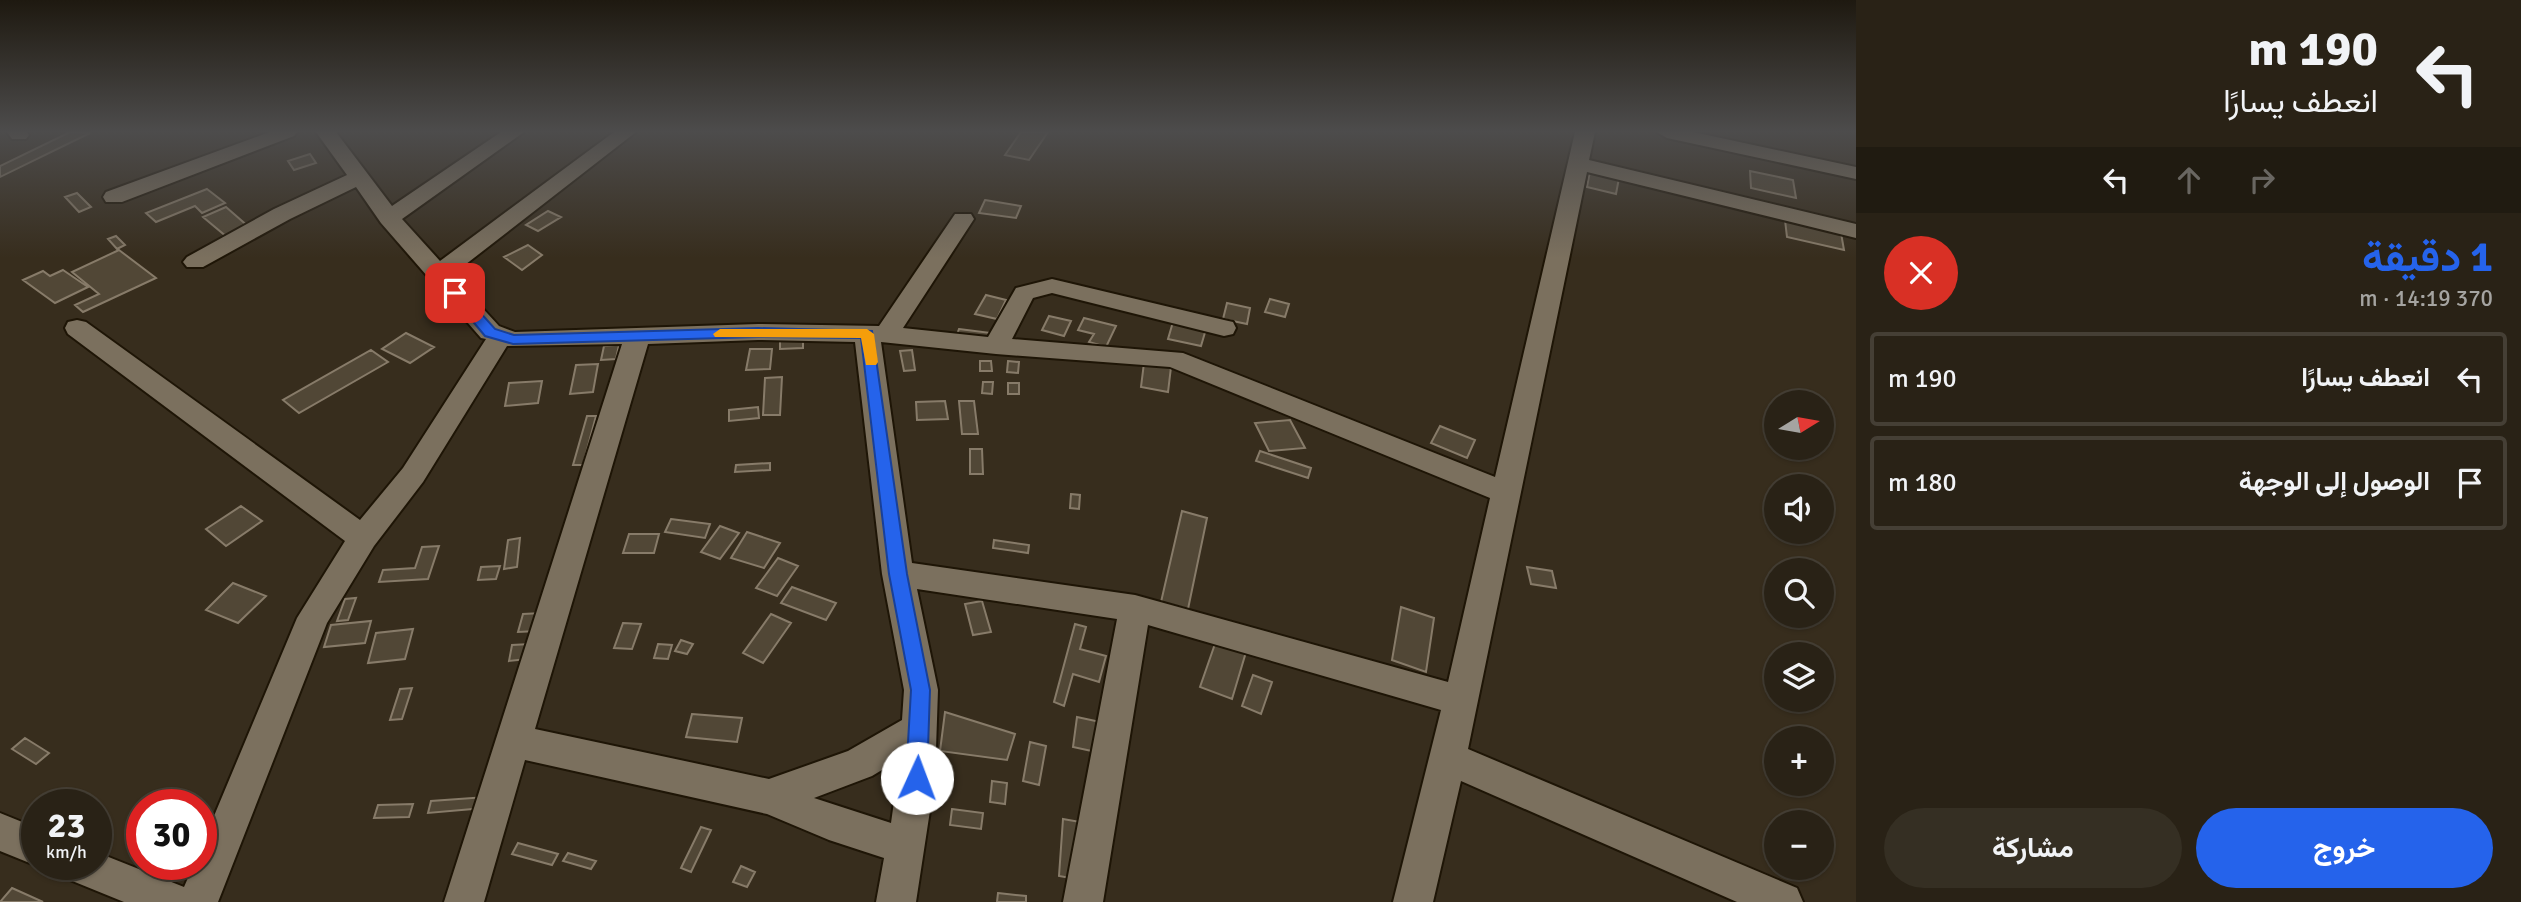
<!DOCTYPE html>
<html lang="ar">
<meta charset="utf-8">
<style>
body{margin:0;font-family:Signika,Vazirmatn,sans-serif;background:#352f23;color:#f1f3f6;direction:rtl;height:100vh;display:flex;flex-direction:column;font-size:26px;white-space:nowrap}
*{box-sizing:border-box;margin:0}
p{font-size:23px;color:#a5a4a1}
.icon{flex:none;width:38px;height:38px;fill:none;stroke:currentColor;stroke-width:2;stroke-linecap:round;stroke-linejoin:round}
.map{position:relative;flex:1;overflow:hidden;direction:ltr}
.drawer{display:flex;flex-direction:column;background:#292216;width:665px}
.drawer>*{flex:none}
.top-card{background:#292216;color:#f1f3f6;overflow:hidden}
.needle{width:46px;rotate:79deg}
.fabs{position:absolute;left:1764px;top:390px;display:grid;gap:14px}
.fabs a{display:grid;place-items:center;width:70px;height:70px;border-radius:50%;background:#292216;box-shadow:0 2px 5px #0004,0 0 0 2px #453f35;font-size:35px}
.speed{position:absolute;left:21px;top:789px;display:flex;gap:14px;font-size:35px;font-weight:700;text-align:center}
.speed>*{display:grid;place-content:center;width:91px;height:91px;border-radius:50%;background:#292216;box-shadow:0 2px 5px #0004,0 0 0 2px #453f35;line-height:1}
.speed small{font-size:18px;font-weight:400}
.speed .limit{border:10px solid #d22;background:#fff;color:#111}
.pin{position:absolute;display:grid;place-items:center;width:60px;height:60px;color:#fff;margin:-30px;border-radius:14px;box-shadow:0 4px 10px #0006}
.me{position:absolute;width:77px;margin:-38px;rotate:2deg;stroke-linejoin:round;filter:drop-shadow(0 0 5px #0008)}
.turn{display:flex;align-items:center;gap:24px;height:147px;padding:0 28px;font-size:32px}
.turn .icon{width:91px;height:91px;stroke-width:2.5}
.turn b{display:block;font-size:49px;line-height:60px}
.lanes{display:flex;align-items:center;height:66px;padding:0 28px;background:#0003;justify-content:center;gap:35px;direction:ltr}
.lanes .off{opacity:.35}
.round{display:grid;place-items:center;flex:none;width:74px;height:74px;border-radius:37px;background:#352f23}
.head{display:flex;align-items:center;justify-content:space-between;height:119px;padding:0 28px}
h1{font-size:42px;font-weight:700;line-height:52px;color:#2563eb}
.action{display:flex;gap:14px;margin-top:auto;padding:14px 28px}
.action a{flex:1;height:80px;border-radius:42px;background:#2563eb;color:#fff;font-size:28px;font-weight:700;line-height:80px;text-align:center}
.action a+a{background:#352f23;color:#f1f3f6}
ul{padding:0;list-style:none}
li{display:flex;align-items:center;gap:21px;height:94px;margin:0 14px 10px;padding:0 14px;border:4px solid #453f35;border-radius:7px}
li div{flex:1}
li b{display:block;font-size:26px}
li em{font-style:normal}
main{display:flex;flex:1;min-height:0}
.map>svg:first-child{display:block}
.building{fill:#514736;stroke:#877b69;stroke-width:2}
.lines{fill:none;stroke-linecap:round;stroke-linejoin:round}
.minor-casing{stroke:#1e1506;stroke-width:4}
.minor{fill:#7b705e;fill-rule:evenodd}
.route{fill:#2563eb;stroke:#184099;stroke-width:2}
.slow{fill:#f59e0b}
</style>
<main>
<section class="drawer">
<div class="top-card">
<div class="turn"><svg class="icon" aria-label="left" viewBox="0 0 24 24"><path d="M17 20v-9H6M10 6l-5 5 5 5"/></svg><div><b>190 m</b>انعطف يسارًا</div></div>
<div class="lanes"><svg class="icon" aria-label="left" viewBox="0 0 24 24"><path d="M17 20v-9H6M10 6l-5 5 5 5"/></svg><svg class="icon off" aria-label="ahead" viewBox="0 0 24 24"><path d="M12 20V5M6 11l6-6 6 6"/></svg><svg class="icon off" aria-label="right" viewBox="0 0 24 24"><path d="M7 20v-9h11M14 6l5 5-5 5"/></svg></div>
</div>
<div class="head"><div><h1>1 دقيقة</h1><p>370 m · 14:19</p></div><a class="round" style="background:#d93025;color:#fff"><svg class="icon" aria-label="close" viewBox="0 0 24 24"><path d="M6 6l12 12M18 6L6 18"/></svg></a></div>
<ul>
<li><svg class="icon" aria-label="left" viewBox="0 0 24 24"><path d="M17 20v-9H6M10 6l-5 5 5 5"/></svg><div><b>انعطف يسارًا</b></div><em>190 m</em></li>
<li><svg class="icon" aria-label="arrive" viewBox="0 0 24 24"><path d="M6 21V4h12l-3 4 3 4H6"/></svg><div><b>الوصول إلى الوجهة</b></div><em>180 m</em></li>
</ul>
<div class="action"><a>خروج</a><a>مشاركة</a></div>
</section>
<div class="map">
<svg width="1856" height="902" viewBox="0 0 1856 902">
<rect width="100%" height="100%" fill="#372d1d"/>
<path class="building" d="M 70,132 L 90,133 L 0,177 L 0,166 Z
M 1021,132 L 1048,132 L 1029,160 L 1005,155 Z
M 310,154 L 316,163 L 294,170 L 288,161 Z
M 1590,171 L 1619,178 L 1616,194 L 1587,187 Z
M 1750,171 L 1793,180 L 1796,198 L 1751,188 Z
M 207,189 L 225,203 L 202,213 L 195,206 L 156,222 L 146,213 Z
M 77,193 L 91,207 L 79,212 L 65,197 Z
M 985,200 L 1021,206 L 1016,218 L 979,213 Z
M 226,207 L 250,228 L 227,237 L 203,217 Z
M 548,211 L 561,217 L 538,231 L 526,225 Z
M 1785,220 L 1841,233 L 1844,250 L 1787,237 Z
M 116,236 L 125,245 L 117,249 L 108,239 Z
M 528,245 L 542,255 L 522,270 L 504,257 Z
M 119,250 L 156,278 L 83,312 L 75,305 L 99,294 L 72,272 Z
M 63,270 L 88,287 L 55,303 L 23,280 L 43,271 L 50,276 Z
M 986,295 L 1006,300 L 997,319 L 975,314 Z
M 1270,299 L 1289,304 L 1285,317 L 1265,312 Z
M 1227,303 L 1250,308 L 1247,324 L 1223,319 Z
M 1049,316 L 1071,321 L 1064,336 L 1042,330 Z
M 1084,318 L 1116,326 L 1106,347 L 1089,342 L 1094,334 L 1078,330 Z
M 1173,322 L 1206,329 L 1201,346 L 1168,339 Z
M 959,329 L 991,333 L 988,342 L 956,337 Z
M 406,333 L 434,347 L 410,363 L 382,349 Z
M 780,339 L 803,339 L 803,348 L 780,349 Z
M 619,345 L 616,359 L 601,360 L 604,346 Z
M 750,349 L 772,349 L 770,369 L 746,370 Z
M 371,350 L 388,362 L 299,413 L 283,400 Z
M 912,350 L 915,370 L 904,371 L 900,351 Z
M 980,361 L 991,361 L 992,371 L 980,371 Z
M 1008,361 L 1019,362 L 1018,373 L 1007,372 Z
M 1144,363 L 1171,367 L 1168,392 L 1141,387 Z
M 598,364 L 593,392 L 570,394 L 576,365 Z
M 782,377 L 780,415 L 763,415 L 765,378 Z
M 542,381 L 538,403 L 505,406 L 509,383 Z
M 983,382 L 993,382 L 992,394 L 982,393 Z
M 1008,383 L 1019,383 L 1019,394 L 1008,394 Z
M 945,401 L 948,419 L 917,420 L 916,402 Z
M 959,401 L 974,401 L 978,434 L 962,434 Z
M 758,407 L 759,418 L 729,421 L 729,410 Z
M 587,416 L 596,416 L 583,465 L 573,465 Z
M 1290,420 L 1305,448 L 1269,451 L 1255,423 Z
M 1440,426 L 1475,440 L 1467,458 L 1431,443 Z
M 970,449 L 982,449 L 983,474 L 970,474 Z
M 1260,451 L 1311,468 L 1308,478 L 1256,461 Z
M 770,463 L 770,470 L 735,472 L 736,465 Z
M 1071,494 L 1080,495 L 1079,509 L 1070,508 Z
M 241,506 L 262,521 L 226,546 L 206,529 Z
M 1182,511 L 1207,518 L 1188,609 L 1161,602 Z
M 671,519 L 710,524 L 705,538 L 665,532 Z
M 720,526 L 739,533 L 720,559 L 701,552 Z
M 747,532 L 780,543 L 764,568 L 731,558 Z
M 629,534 L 659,534 L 654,553 L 623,553 Z
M 520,538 L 517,567 L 504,569 L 508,540 Z
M 994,540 L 1029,545 L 1028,553 L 993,548 Z
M 439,546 L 428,579 L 379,582 L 383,570 L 415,568 L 422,547 Z
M 778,558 L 798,566 L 777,596 L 756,588 Z
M 500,566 L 496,579 L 478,580 L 481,567 Z
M 1527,567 L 1552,571 L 1556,588 L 1531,584 Z
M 233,583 L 266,596 L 238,623 L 206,610 Z
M 792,587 L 836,603 L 826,620 L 781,603 Z
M 356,598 L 348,620 L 337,621 L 345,599 Z
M 982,601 L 991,632 L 973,635 L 965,604 Z
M 1401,607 L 1434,618 L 1426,672 L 1392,660 Z
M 542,613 L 537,631 L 518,632 L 523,614 Z
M 771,614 L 791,623 L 763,663 L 743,653 Z
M 371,621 L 365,643 L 324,647 L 331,625 Z
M 623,623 L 641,624 L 632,649 L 614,648 Z
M 1075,624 L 1086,627 L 1080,649 L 1106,656 L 1099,682 L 1073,674 L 1064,706 L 1054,702 Z
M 413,629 L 405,659 L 368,663 L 376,633 Z
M 681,640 L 693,644 L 687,654 L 675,651 Z
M 1216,641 L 1246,652 L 1232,699 L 1200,687 Z
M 530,644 L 527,659 L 509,661 L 512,645 Z
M 658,644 L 672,645 L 668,659 L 654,658 Z
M 1253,675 L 1272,682 L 1261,714 L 1242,706 Z
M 412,688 L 402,719 L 390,720 L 400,689 Z
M 945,712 L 1015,734 L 1007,760 L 940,751 Z
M 692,714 L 742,718 L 737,742 L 686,737 Z
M 1077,717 L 1105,723 L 1101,753 L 1073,747 Z
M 25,738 L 49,753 L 36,764 L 12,749 Z
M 1030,742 L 1046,746 L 1039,785 L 1023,781 Z
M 939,778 L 948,779 L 946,798 L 937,797 Z
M 992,781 L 1007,783 L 1005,804 L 990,802 Z
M 486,797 L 484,808 L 428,813 L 431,801 Z
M 413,804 L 409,817 L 374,818 L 378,805 Z
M 952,809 L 983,813 L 981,829 L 950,825 Z
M 1063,819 L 1086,823 L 1082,880 L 1059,876 Z
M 701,827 L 711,830 L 691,872 L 681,868 Z
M 518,843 L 558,854 L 552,865 L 512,854 Z
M 568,853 L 596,861 L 591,869 L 563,861 Z
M 741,866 L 755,872 L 747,887 L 733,882 Z
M 12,888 L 43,902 L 0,902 Z
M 998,893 L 1026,896 L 1026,902 L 997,902 Z"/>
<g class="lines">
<g class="minor-casing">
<path id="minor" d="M 7,132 L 27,132 L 29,135 L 26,139 L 12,139 Z
M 270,132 L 297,132 L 294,136 L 122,202 L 106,202 L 103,197 L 106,192 Z
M 316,132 L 336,132 L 392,206 L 501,132 L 524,132 L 402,219 L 440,261 L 614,132 L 636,132 L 452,275 L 499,326 L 515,332 L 758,324 L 879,326 L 955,214 L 971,214 L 974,219 L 903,328 L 988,337 L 1016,288 L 1052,279 L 1224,320 L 1233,322 L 1236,328 L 1233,334 L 1224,336 L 1052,293 L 1033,298 L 1012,339 L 1183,353 L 1495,477 L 1575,132 L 1595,132 L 1589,160 L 1856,224 L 1856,238 L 1587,172 L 1468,749 L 1797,888 L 1803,902 L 1737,902 L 1461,781 L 1433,902 L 1393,902 L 1441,710 L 1148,625 L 1103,902 L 1063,902 L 1117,619 L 917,589 L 938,690 L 935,778 L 916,902 L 876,902 L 884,858 L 829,840 L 767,814 L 525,760 L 484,902 L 444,902 L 622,344 L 507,346 L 423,482 L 374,546 L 327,623 L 218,902 L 124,902 L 65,878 L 60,864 L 96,864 L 96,852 L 184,887 L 194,864 L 201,864 L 201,847 L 297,618 L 345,541 L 68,334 L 65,328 L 68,322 L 77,320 L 86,322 L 360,520 L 403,468 L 486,339 L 481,338 L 381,223 L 356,187 L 290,219 L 203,267 L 187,267 L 183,262 L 187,257 L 274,209 L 347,175 ZM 758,340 L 855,342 L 882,574 L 904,690 L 902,720 L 848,751 L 769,779 L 535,729 L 648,344 ZM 881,342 L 996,354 L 1170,367 L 1490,498 L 1448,682 L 1135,595 L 912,563 ZM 900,759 L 891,823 L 814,798 L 872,776 Z
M 1657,132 L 1693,132 L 1856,167 L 1856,179 L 1667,138 Z
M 0,813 L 37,828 L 37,864 L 40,864 L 37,866 L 0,851 Z"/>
</g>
<use href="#minor" class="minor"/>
</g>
<linearGradient id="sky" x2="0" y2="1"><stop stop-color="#1e1910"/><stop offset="0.51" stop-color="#4d4c4c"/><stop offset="1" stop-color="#4d4c4c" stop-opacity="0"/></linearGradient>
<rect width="1856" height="258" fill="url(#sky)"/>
<path class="route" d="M 455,289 L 460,290 L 495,329 L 514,335 L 758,328 L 872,331 L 907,574 L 930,690 L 927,778 L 924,785 L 917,788 L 909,785 L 906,778 L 911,690 L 889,574 L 861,338 L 758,337 L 513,344 L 485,336 L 449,293 Z"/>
<path class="slow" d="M 720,329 L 867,329 L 874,334 L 878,362 L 876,365 L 866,365 L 861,338 L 715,337 L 713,334 Z"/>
</svg>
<div class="fabs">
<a><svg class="needle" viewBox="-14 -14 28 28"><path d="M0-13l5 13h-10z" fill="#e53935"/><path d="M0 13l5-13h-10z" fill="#a5a4a1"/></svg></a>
<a><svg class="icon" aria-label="sound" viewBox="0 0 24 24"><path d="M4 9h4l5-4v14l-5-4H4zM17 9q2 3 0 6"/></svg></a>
<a><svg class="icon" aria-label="search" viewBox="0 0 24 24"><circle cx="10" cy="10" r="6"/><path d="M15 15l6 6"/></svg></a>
<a><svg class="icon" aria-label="layers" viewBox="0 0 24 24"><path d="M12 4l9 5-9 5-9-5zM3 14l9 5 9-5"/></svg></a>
<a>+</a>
<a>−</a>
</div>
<div class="speed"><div>23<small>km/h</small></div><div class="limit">30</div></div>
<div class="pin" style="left:455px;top:293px;background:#d93025"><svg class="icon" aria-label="arrive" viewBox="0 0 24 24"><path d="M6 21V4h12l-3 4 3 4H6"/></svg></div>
<svg class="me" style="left:917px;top:778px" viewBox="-20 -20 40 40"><circle r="19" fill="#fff"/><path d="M0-13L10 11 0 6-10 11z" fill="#2563eb"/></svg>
</div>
</main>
